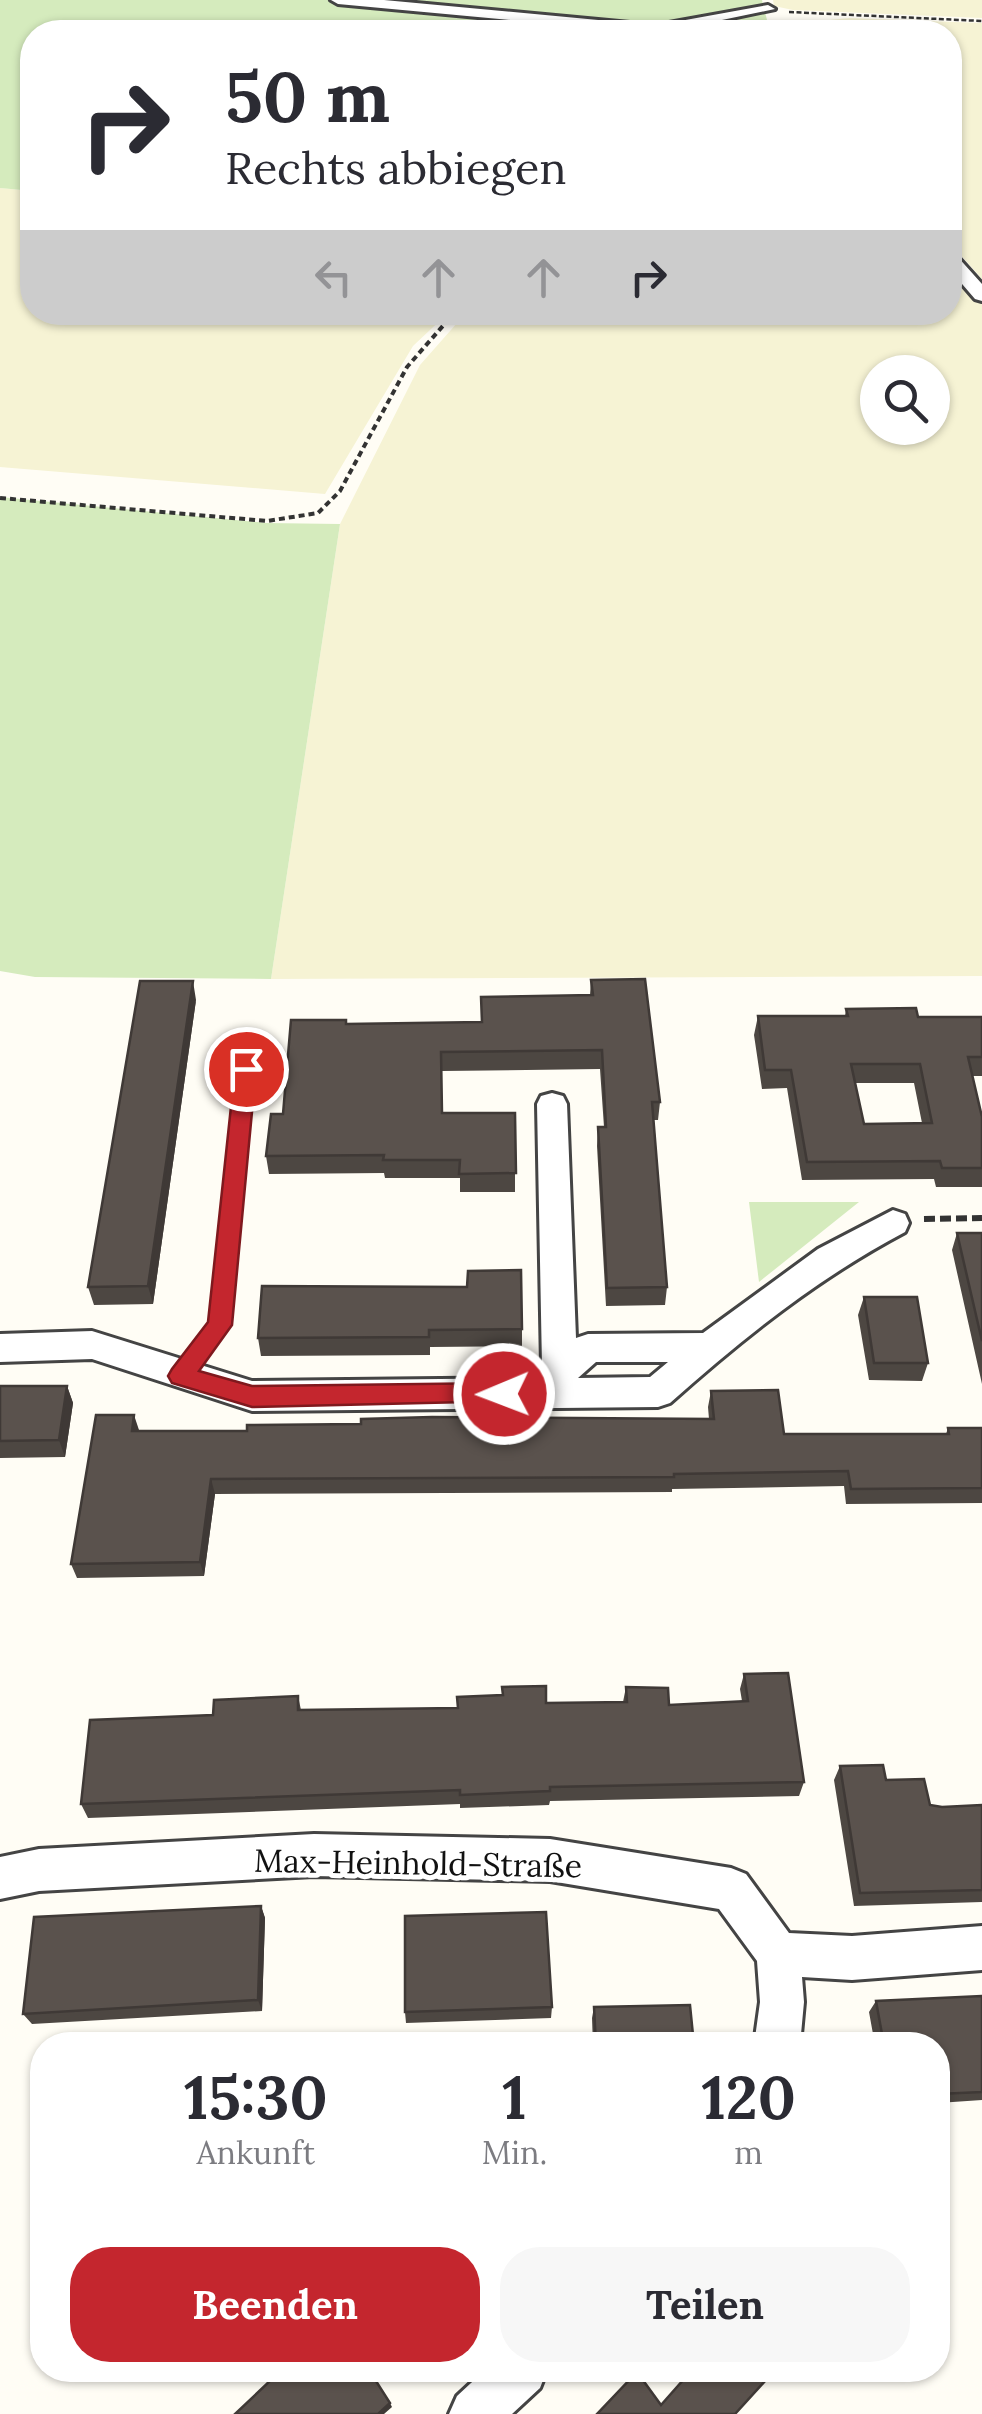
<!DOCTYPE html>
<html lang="de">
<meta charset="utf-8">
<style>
body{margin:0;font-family:Lora,serif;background:#f7f7f7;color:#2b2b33;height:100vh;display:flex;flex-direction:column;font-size:38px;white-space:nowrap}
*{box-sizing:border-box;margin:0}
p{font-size:32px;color:#7c7c81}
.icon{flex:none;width:55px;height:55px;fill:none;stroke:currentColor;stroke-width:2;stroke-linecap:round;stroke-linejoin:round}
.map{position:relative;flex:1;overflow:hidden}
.details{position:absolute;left:30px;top:2032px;width:920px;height:350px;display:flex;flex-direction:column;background:#fff;border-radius:40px;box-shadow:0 2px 8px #0004}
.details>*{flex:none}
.guide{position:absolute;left:20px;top:20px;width:942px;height:305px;border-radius:40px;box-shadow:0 2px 8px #0004;background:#fff;color:#2b2b33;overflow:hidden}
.fabs{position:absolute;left:860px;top:355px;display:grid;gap:20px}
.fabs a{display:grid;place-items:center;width:90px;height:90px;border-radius:50%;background:#fff;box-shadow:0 2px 8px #0004;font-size:50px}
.pin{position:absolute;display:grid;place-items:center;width:85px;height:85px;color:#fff;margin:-42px;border:5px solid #fff;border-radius:50%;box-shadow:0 2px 10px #0007}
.me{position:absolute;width:110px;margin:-55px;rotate:269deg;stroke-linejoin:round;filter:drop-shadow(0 0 8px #0008)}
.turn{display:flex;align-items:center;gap:35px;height:210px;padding:0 40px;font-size:45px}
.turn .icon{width:130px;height:130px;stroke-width:2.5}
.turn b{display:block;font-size:70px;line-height:85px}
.lanes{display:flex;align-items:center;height:95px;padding:0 40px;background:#0003;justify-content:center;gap:50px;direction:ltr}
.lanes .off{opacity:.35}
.eta{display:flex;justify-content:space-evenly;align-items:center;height:170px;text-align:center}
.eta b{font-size:60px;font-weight:800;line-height:70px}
.action{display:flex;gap:20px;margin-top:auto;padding:20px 40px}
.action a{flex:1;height:115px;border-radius:40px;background:#c4262e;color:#fff;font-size:40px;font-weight:800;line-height:115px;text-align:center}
.action a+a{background:#f7f7f7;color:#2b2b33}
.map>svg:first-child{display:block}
.farmland{fill:#f6f3d4;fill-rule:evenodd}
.green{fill:#d5ebbd}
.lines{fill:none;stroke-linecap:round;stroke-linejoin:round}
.lane-casing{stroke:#444;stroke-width:5}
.street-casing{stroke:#444;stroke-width:6}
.path-far2{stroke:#333;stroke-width:2.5;stroke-dasharray:5 2.5;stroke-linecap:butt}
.path-far1{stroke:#333;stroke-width:4;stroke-dasharray:6 4;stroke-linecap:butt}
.path{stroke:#333;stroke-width:6;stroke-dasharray:11 5;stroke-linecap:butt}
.lane{fill:#fff;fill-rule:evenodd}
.street{fill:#fff;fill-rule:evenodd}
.wall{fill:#4d4742;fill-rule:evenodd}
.shaded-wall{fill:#3f3936}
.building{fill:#5a524d;stroke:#3f3936;stroke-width:2.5;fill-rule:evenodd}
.route{fill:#c4262e;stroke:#7f191e;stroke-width:2.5}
.labels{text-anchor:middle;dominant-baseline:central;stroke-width:10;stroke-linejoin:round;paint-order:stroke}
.near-street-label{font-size:32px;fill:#111;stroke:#fff}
</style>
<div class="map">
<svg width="982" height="2414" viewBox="0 0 982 2414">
<rect width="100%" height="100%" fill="#fffdf5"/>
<path class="farmland" d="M 773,0 L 982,0 L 982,18 L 793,10 L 774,6 Z
M 849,18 L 982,23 L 982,279 L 950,243 L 950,32 L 785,32 L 800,23 Z
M 0,188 L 32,191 L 32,312 L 448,313 L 413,346 L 325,494 L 0,467 Z
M 950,272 L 982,304 L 982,976 L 271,979 L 340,524 L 420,365 L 465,314 L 950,312 ZM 878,372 L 932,372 L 932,428 L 878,428 Z"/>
<path class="green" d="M 0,0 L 762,0 L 770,32 L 32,32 L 32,191 L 0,188 Z
M 0,497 L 266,523 L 340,524 L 271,979 L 35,977 L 0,971 Z
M 749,1202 L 859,1202 L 759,1282 Z"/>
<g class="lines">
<g class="lane-casing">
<path id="lane" d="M 246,1064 L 253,1069 L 228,1325 L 187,1381 L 181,1383 L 175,1381 L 173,1376 L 175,1371 L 212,1323 L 239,1069 Z"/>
</g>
<g class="street-casing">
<path id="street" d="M 331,0 L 384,0 L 630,23 L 669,23 L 768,5 L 775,9 L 669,31 L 630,31 L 338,4 Z
M 950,254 L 956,255 L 982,284 L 982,301 L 975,299 L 950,270 Z
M 552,1093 L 563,1096 L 567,1104 L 576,1338 L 588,1334 L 703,1333 L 818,1249 L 893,1210 L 905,1214 L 909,1223 L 905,1232 C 818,1278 743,1338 670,1403 L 658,1407 L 252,1411 L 92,1359 L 0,1362 L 0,1334 L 92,1331 L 252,1381 L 534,1378 L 542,1366 L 537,1104 L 541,1096 ZM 596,1362 L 668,1362 L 650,1377 L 578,1378 Z
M 314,1834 L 550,1839 L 731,1868 L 746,1874 L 789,1933 L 852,1936 L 982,1926 L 982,1970 L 852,1980 L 802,1977 L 804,2002 L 800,2045 L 754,2045 L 760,2002 L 757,1961 L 719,1909 L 550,1881 L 314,1876 L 39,1891 L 0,1899 L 0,1857 L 39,1849 Z
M 485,2370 L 547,2370 L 540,2388 L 512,2414 L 449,2414 L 457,2396 Z"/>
</g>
<path class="path-far2" d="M 789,12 L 982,21"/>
<path class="path-far1" d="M 0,498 L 267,521 L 318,513 L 340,491 L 407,367 L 455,312"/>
<path class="path" d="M 924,1219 L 982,1218"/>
<use href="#lane" class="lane"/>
<use href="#street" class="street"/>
</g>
<path class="wall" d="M 591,980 L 660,1102 L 658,1120 L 654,1120 L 667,1287 L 665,1305 L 606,1306 L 597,1146 L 598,1127 L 604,1127 L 600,1069 L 442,1071 L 442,1113 L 515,1113 L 515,1192 L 460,1192 L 460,1178 L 385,1178 L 384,1173 L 269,1174 L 266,1156 L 283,1114 L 347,1024 L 481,1022 L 590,995 Z
M 196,1000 L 153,1304 L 94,1305 L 88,1287 Z
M 846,1009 L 918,1017 L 982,1017 L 982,1076 L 972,1076 L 982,1117 L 982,1187 L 936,1187 L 934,1179 L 802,1180 L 787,1088 L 762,1089 L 754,1035 L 758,1016 L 845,1016 ZM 855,1083 L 914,1083 L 922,1123 L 864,1124 Z
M 957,1233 L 982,1233 L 982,1384 L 952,1250 Z
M 262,1286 L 522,1329 L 522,1346 L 430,1347 L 430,1355 L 261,1356 L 258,1338 Z
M 864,1297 L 928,1363 L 922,1381 L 869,1380 L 858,1315 Z
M 0,1386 L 67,1386 L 73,1403 L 65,1457 L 0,1458 Z
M 711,1391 L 784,1434 L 946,1434 L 948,1428 L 982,1428 L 982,1503 L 846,1504 L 844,1486 L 672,1489 L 672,1492 L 215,1494 L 204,1576 L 77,1578 L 71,1564 L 247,1431 L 709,1419 L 708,1407 Z
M 744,1674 L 804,1782 L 799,1796 L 550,1801 L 549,1805 L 460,1808 L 460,1804 L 88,1818 L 81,1804 L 213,1715 L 298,1696 L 301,1710 L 458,1708 L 546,1703 L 623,1702 L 626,1687 L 669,1705 L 742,1701 L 740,1689 Z
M 840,1766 L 886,1780 L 930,1805 L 942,1807 L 982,1805 L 982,1902 L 854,1906 L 834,1780 Z
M 261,1906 L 265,1918 L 262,2011 L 32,2024 L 23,2014 Z
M 982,1996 L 982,2100 L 938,2103 L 938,2045 L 875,2045 L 869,2012 L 876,2001 Z
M 552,2007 L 551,2018 L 406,2023 L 405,2012 Z
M 594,2007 L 694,2045 L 593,2045 L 592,2018 Z"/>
<path class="shaded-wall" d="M 193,981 L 196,1000 L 153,1304 L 148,1286 Z
M 67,1386 L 73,1403 L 65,1457 L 59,1440 Z
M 134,1415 L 139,1430 L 132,1431 Z
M 211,1479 L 215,1494 L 204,1576 L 200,1562 Z
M 261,1906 L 265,1918 L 262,2011 L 258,2000 Z
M 390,2403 L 392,2407 L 384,2414 L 378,2414 Z"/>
<path class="building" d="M 645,979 L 660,1102 L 652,1102 L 667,1287 L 607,1288 L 598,1127 L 606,1127 L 602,1050 L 441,1052 L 442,1113 L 515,1113 L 516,1173 L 459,1174 L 460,1160 L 383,1160 L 384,1155 L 266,1156 L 271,1114 L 283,1114 L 291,1020 L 346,1020 L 346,1024 L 482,1022 L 481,997 L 593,995 L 591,980 Z
M 140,981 L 193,981 L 148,1286 L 88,1287 Z
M 916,1008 L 918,1017 L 982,1017 L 982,1057 L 968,1057 L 982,1117 L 982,1168 L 942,1168 L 940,1161 L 807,1162 L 791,1070 L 765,1070 L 758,1016 L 848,1016 L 846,1009 ZM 851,1064 L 920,1064 L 932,1123 L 864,1124 Z
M 957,1233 L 982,1233 L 982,1341 Z
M 521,1270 L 522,1329 L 429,1330 L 429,1337 L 258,1338 L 262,1286 L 467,1287 L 468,1271 Z
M 864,1297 L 917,1297 L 928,1363 L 874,1363 Z
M 0,1386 L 67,1386 L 59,1440 L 0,1441 Z
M 778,1390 L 784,1434 L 949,1434 L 948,1428 L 982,1428 L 982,1488 L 851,1489 L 848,1471 L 674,1474 L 674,1477 L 211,1479 L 200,1562 L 71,1564 L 96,1415 L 134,1415 L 132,1431 L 247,1431 L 247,1425 L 361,1424 L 361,1419 L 432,1417 L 714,1419 L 711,1391 Z
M 788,1673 L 804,1782 L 550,1787 L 550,1791 L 460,1795 L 460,1790 L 81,1804 L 90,1720 L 213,1715 L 214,1700 L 298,1696 L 298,1710 L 458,1708 L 457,1697 L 503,1695 L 502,1687 L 546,1686 L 546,1703 L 627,1702 L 626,1687 L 668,1688 L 669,1705 L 748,1701 L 744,1674 Z
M 883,1765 L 886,1780 L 924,1779 L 930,1805 L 942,1807 L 982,1805 L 982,1890 L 860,1893 L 840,1766 Z
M 261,1906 L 258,2000 L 23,2014 L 34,1917 Z
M 546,1912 L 552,2007 L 405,2012 L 405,1916 Z
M 982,1996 L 982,2092 L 938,2094 L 938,2045 L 884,2045 L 876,2001 Z
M 690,2005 L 694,2045 L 596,2045 L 594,2007 Z
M 266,2370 L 369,2370 L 390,2403 L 378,2414 L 235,2414 L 271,2380 Z
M 692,2370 L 775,2370 L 735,2414 L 597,2414 L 637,2372 L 661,2405 Z"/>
<path class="route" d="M 246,1062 L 256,1069 L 232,1325 L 199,1371 L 252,1386 L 504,1383 L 513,1386 L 516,1394 L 513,1401 L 252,1407 L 172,1383 L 168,1376 L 172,1369 L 208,1322 L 235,1069 Z"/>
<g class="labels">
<g class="near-street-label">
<text transform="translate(418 1863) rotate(1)">Max-Heinhold-Straße</text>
</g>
</g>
</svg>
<div class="fabs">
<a><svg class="icon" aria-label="search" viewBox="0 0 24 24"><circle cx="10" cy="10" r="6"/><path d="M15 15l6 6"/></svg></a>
</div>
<div class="pin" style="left:246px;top:1069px;background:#d93025"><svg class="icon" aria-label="arrive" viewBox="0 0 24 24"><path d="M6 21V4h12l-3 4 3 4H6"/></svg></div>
<svg class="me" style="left:504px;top:1394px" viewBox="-20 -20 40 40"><circle r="17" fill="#c4262e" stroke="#fff" stroke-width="3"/><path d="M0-11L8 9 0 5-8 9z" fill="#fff"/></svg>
<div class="guide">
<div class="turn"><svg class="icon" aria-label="right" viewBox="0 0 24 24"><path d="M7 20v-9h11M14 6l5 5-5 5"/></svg><div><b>50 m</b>Rechts abbiegen</div></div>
<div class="lanes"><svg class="icon off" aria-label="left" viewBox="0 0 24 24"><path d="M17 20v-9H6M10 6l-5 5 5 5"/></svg><svg class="icon off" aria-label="ahead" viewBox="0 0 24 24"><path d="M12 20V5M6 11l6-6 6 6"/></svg><svg class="icon off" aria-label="ahead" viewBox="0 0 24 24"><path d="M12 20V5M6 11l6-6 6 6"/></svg><svg class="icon" aria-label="right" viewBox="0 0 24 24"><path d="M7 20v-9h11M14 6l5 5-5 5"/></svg></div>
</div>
<section class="details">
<div class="eta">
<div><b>15:30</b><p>Ankunft</p></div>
<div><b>1</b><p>Min.</p></div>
<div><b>120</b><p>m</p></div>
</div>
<div class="action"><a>Beenden</a><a>Teilen</a></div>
</section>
</div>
